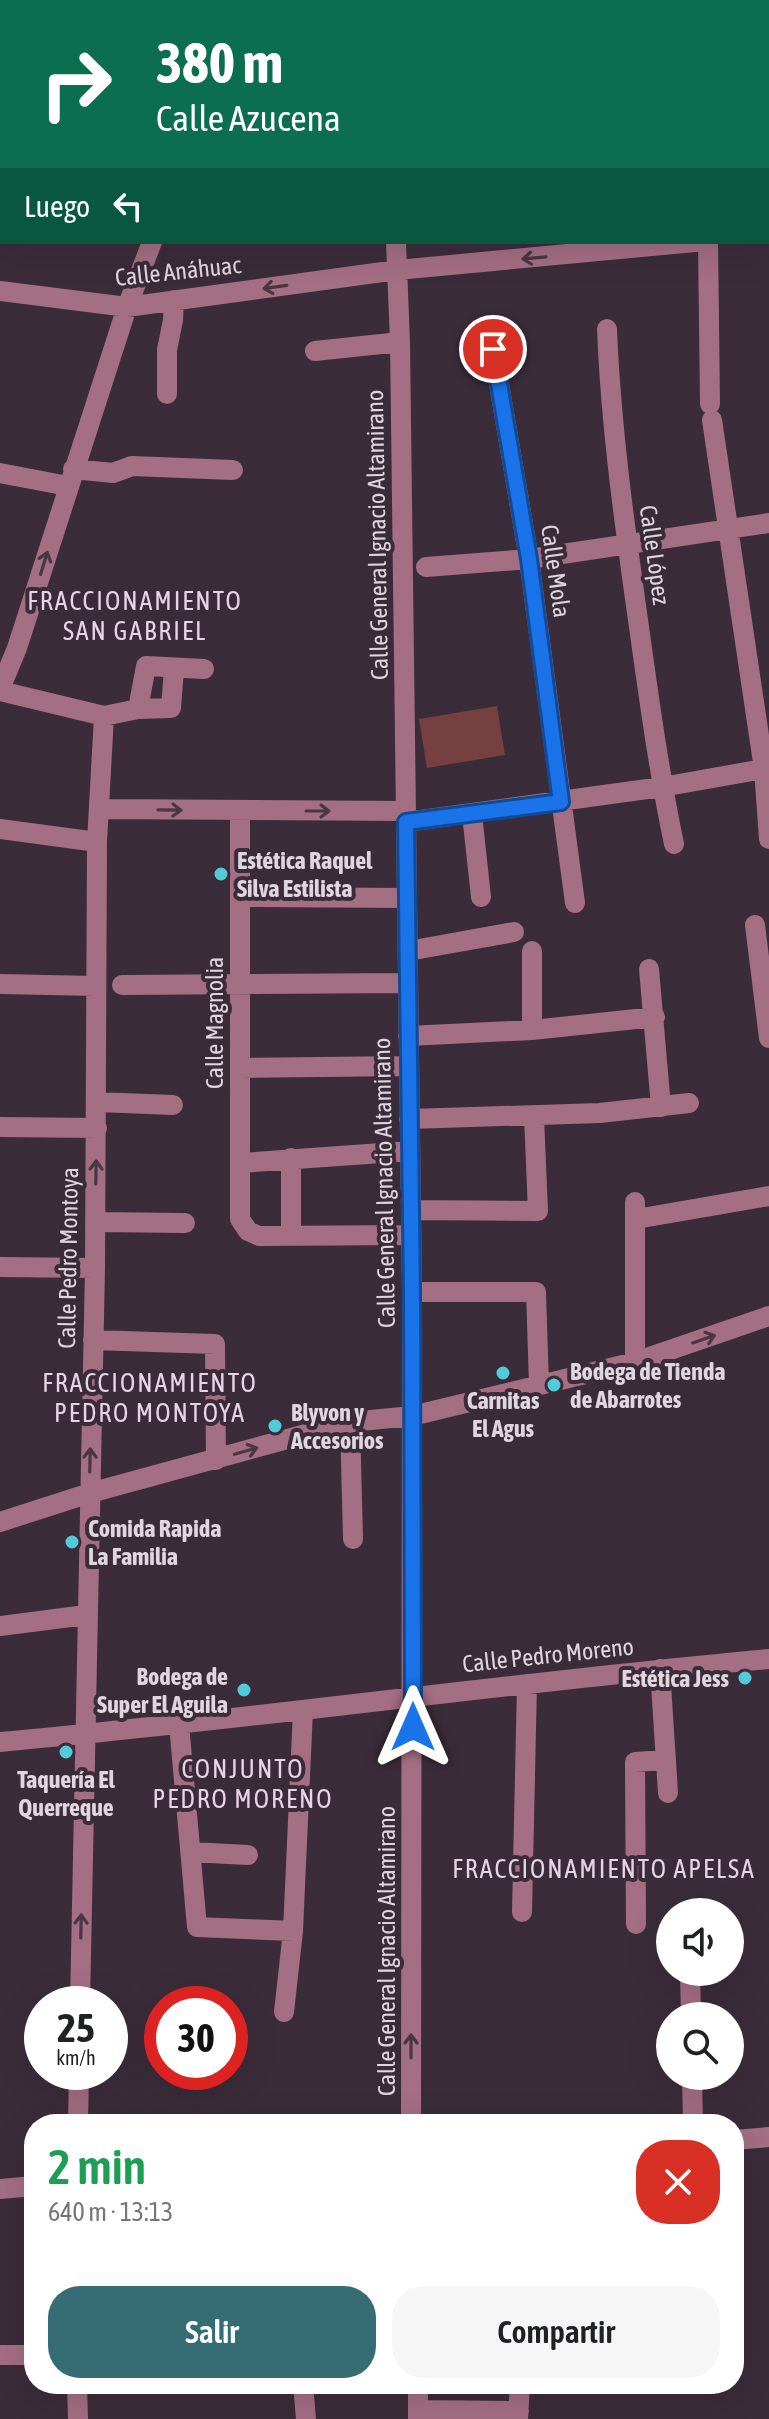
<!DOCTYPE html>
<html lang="es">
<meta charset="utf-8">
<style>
body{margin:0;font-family:"Asap Condensed",sans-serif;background:#f6f6f6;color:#202124;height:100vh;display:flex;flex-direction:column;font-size:30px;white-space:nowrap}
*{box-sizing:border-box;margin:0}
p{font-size:26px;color:#757577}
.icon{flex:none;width:44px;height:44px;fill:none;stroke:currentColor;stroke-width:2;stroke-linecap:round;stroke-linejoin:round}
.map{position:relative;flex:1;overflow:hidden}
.side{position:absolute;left:24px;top:2114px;width:720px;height:280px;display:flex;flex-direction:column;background:#fff;border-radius:32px;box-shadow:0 8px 32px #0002}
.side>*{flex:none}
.hud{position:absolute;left:0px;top:0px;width:770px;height:244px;box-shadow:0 8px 32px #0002;background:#0b6e4f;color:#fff;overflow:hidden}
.controls{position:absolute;left:656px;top:1898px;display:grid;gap:16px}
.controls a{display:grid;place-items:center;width:88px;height:88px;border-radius:50%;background:#fff;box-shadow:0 8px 32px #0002;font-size:40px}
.speed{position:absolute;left:24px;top:1986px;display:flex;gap:16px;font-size:40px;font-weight:700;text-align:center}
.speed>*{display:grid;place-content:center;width:104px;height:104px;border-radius:50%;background:#fff;box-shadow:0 8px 32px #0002;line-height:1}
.speed small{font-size:20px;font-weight:400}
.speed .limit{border:12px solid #d22;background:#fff;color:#111}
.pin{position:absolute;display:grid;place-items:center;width:68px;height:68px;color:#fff;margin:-34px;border:4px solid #fff;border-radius:50%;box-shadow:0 2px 8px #0007}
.me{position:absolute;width:88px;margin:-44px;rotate:0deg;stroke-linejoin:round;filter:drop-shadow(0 0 6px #0008)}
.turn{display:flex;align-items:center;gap:28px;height:168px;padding:0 24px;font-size:36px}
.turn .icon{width:104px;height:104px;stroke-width:2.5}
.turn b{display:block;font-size:56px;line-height:68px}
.then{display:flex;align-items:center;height:76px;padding:0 24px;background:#0003;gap:16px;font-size:30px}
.round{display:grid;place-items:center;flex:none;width:84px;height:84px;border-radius:32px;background:#f6f6f6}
.summary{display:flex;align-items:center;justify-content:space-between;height:136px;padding:0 24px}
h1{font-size:48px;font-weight:600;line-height:60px;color:#1e9e55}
.cta{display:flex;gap:16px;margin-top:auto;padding:16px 24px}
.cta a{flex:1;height:92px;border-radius:32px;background:#366d75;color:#fff;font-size:32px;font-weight:600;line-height:92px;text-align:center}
.cta a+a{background:#f6f6f6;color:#202124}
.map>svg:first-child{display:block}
.green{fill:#763f40}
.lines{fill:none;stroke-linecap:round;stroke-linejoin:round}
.minor{stroke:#a46e83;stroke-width:20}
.oneway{stroke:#4b3644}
.route-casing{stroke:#114b97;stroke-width:20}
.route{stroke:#1a73e8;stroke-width:14}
.poi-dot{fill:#52cbd9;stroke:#3b2c39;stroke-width:3}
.labels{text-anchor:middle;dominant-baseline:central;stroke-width:8;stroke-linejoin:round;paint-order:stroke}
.street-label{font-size:24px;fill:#e0d6de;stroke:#3b2c39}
.poi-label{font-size:24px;font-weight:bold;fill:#e0d6de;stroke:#3b2c39;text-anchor:start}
.neighbourhood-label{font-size:26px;letter-spacing:2px;fill:#e7d4e4;stroke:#3b2c39}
</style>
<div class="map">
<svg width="769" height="2419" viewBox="0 0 769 2419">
<rect width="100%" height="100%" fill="#3b2c39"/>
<path class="green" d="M 497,706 L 505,755 L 427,768 L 419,719 Z"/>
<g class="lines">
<path class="minor" d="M 297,0 L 297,2
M 323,0 L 323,2
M 391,0 L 391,2
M 613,0 L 613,2
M 241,2 L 241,0
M 463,2 L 463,0
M 547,2 L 547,0
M 0,127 L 2,127
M 768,234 L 769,234
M 396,242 L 400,342 L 412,1292 L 411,2124
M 708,242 L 710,404
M 0,291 L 127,307 L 397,270 L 695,242
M 607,329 C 611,429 625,528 639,627 C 649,699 659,772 674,844
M 493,349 L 529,559 L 575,903
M 315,351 L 400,342
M 167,394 L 167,350 L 173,320 L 174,300
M 712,420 L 764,769 L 769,839
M 73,469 L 113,473 L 132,466 L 233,470
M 0,473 L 68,486
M 426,567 L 529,559 L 769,523
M 0,689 L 17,648 L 127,307 L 152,242
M 0,691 L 104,716 L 138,709 L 171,708 L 174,669
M 138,709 L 146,666 L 204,669
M 100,809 L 406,811
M 240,811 L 240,1219 L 248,1231 L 259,1236 L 410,1235
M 472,814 L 481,897
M 406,822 L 662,787 L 769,768
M 0,829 L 97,842
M 241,897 L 407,898
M 755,925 L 769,1038
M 408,951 L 514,932
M 649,969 L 661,1107
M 0,984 L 96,986
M 122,985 L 408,983
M 532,1030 L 532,951
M 408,1036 L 532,1030 L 655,1017
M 240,1068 L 409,1066
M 97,1102 L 173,1105
M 409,1119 L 600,1113 L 689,1103
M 0,1127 L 97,1128
M 241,1163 L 410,1151
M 411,1210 L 538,1211 L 534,1117
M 636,1219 L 769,1196
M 96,1222 L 185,1223
M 291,1236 L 291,1158
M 0,1267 L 95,1268
M 412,1292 L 536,1292 L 539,1385
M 93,1340 L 215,1344 L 216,1460
M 635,1362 L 635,1202
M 350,1422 L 353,1539
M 0,1522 L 90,1493 L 350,1422 L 412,1416 L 635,1362 L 769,1316
M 0,1626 L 86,1615
M 660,1669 L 668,1793
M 179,1724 L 197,1927 L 293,1931
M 0,1742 C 257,1719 512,1682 769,1659
M 191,1852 L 248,1855
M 522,1912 L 527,1684
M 636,1924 L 635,1762 L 665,1760
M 690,1972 L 691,2016
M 80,2004 L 95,1268 L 97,842 L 104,716
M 284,2012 L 293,1931 L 303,1710
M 692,2076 L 693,2124
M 78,2124 L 79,2072
M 734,2140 L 769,2137
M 0,2189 L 34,2186
M 0,2355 L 34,2355
M 77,2384 L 78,2419
M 303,2384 L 306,2419
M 418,2384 L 418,2419
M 418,2410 L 519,2411
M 518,2419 L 520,2384"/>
</g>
<defs><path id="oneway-shaft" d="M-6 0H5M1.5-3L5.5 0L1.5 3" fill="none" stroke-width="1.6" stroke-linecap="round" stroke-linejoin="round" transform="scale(2)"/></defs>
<g class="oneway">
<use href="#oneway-shaft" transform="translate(534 258) rotate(175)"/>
<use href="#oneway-shaft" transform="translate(275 287) rotate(172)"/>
<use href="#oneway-shaft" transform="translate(44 563) rotate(-73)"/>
<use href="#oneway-shaft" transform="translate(170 810) rotate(1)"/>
<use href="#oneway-shaft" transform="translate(318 811)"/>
<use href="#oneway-shaft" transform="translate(96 1172) rotate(-89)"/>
<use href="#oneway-shaft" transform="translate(704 1339) rotate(-19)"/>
<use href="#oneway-shaft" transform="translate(246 1451) rotate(-16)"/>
<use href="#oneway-shaft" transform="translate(90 1460) rotate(-89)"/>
<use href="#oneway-shaft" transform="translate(81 1926) rotate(-89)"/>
<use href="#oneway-shaft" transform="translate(411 2046) rotate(-90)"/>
</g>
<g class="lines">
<g class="route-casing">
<path id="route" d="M 413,1727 L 412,1292 L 406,822 L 561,802 L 529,559 L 493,349"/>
</g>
<use href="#route" class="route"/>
</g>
<g class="poi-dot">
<circle cx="221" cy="874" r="8"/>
<circle cx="503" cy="1373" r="8"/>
<circle cx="554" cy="1385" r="8"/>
<circle cx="275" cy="1426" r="8"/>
<circle cx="72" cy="1542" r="8"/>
<circle cx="745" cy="1678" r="8"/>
<circle cx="244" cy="1690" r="8"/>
<circle cx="66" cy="1752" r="8"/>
</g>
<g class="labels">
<g class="street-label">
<text transform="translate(178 271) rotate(-6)">Calle Anáhuac</text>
<text transform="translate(377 535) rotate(-91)">Calle General Ignacio Altamirano</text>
<text transform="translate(655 555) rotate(82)">Calle López</text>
<text transform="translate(556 571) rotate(82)">Calle Mola</text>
<text transform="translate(214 1023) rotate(-90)">Calle Magnolia</text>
<text transform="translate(384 1183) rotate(-91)">Calle General Ignacio Altamirano</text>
<text transform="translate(68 1258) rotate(-89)">Calle Pedro Montoya</text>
<text transform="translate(548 1655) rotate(-6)">Calle Pedro Moreno</text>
<text transform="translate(386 1951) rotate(-90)">Calle General Ignacio Altamirano</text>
</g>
<g class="poi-label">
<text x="237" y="860">Estética Raquel<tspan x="237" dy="28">Silva Estilista</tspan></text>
<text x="570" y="1371">Bodega de Tienda<tspan x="570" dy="28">de Abarrotes</tspan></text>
<text x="503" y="1400" text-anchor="middle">Carnitas<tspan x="503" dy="28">El Agus</tspan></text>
<text x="291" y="1412">Blyvon y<tspan x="291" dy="28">Accesorios</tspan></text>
<text x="88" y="1528">Comida Rapida<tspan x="88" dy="28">La Familia</tspan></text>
<text x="228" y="1676" text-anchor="end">Bodega de<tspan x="228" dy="28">Super El Aguila</tspan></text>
<text x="729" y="1678" text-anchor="end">Estética Jess</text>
<text x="66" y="1779" text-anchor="middle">Taquería El<tspan x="66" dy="28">Querreque</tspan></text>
</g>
<g class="neighbourhood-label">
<text x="135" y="601">FRACCIONAMIENTO<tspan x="135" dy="30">SAN GABRIEL</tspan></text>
<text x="150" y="1383">FRACCIONAMIENTO<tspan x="150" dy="30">PEDRO MONTOYA</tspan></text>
<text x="243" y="1769">CONJUNTO<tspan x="243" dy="30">PEDRO MORENO</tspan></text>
<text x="604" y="1869">FRACCIONAMIENTO APELSA</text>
</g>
</g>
</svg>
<div class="controls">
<a><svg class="icon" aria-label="sound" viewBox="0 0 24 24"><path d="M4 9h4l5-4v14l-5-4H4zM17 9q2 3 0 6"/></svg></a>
<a><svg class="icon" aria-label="search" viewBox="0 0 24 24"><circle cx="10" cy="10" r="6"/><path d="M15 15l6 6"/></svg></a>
</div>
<div class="speed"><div>25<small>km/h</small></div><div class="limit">30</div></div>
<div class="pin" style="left:493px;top:349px;background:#d93025"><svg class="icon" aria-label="arrive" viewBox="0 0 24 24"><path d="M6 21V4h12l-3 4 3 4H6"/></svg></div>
<svg class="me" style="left:413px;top:1727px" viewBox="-20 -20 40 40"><path d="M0-17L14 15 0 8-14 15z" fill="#1a73e8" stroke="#fff" stroke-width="4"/></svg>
<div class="hud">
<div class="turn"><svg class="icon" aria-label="right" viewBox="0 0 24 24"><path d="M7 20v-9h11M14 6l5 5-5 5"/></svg><div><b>380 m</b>Calle Azucena</div></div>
<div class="then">Luego<svg class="icon" aria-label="left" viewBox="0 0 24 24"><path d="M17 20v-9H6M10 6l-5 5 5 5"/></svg></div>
</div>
<section class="side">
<div class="summary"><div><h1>2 min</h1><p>640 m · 13:13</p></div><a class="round" style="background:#d93025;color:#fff"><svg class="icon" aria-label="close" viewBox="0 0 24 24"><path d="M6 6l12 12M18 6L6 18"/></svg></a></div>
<div class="cta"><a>Salir</a><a>Compartir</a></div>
</section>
</div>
